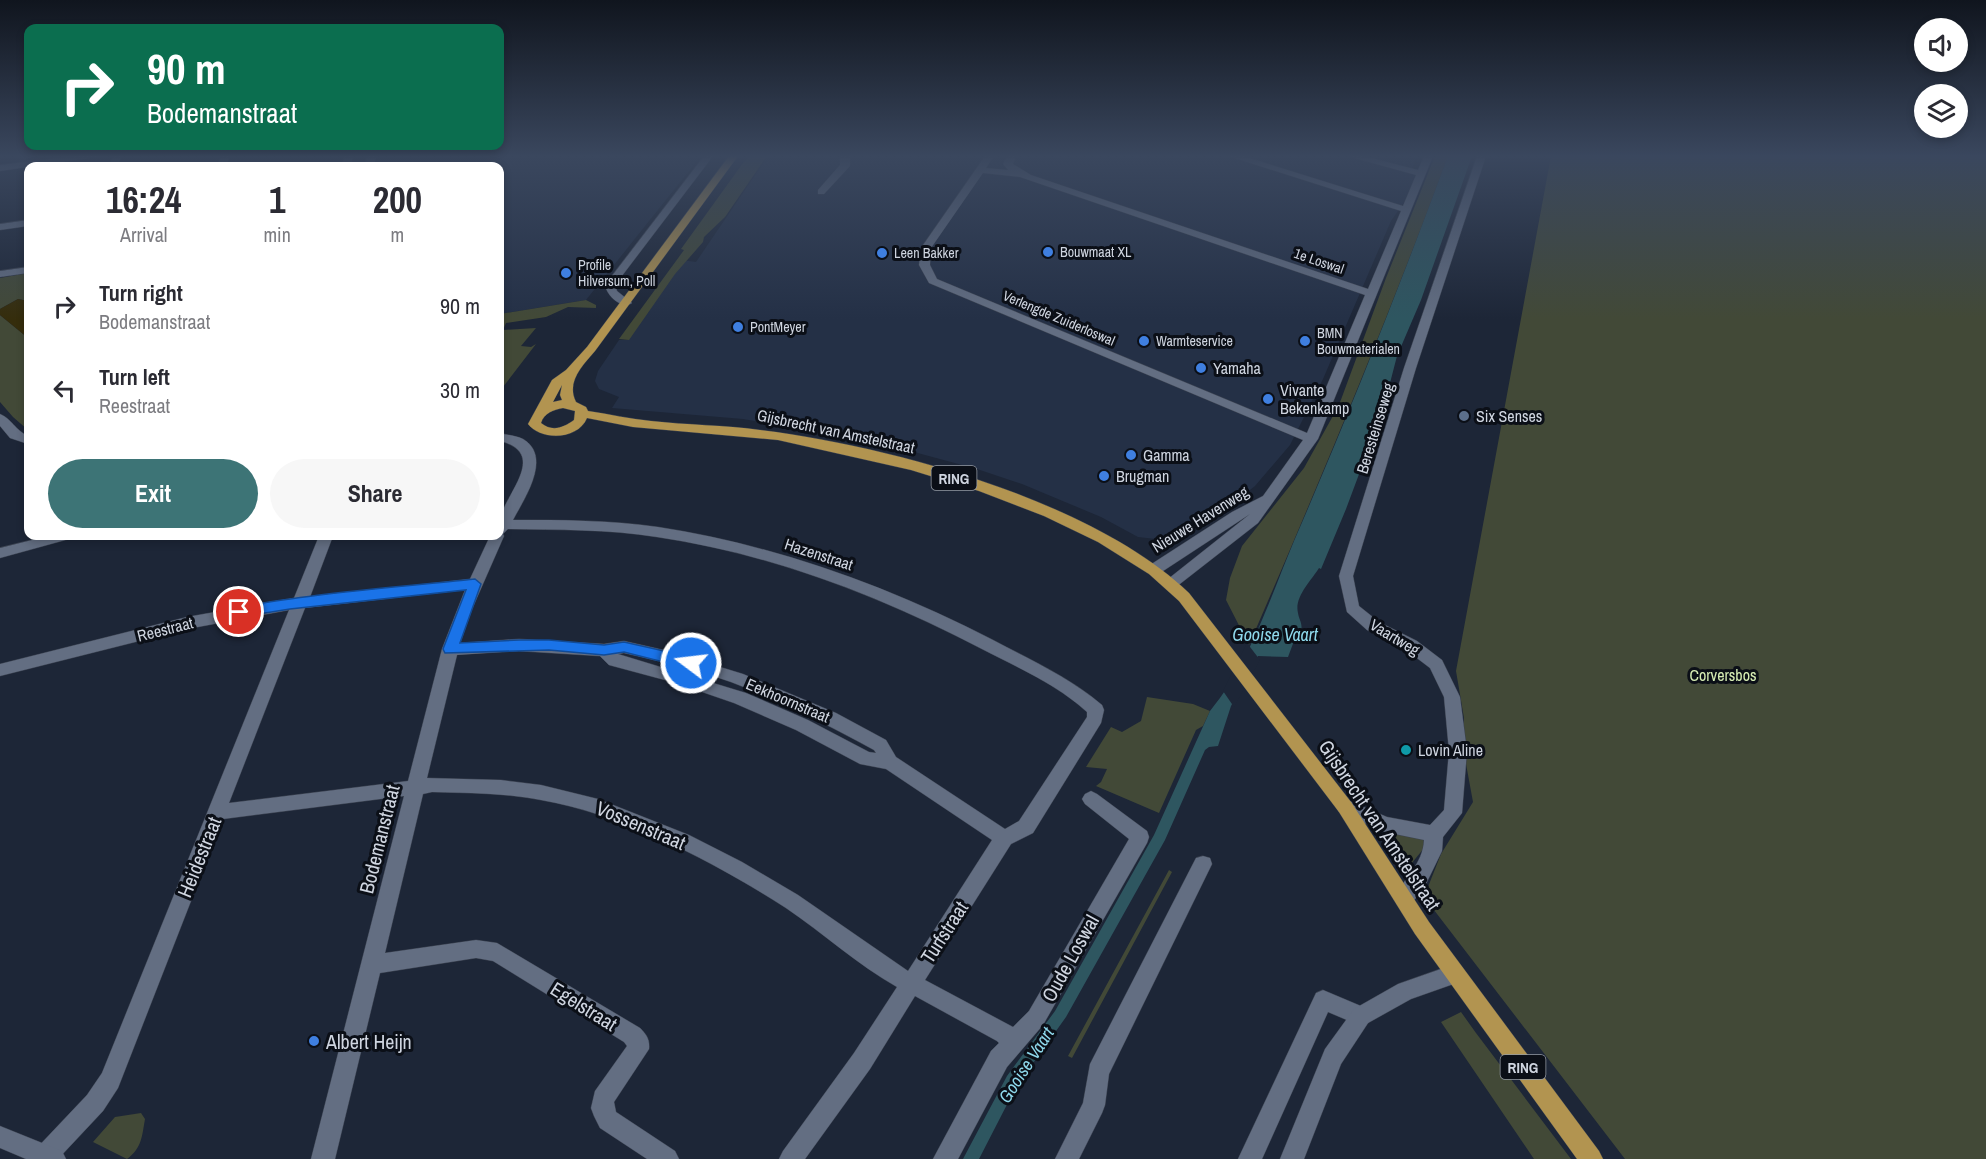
<!DOCTYPE html>
<style>
body{margin:0;font-family:"Archivo Narrow",sans-serif;background:#f7f7f7;color:#2b2b33;height:100vh;display:flex;flex-direction:column;font-size:22px;white-space:nowrap}
*{box-sizing:border-box;margin:0}
p{font-size:20px;color:#7c7c81}
.icon{flex:none;width:33px;height:33px;fill:none;stroke:currentColor;stroke-width:2;stroke-linecap:round;stroke-linejoin:round}
.map{position:relative;flex:1;overflow:hidden}
.drawer{position:absolute;left:24px;top:162px;width:480px;height:378px;display:flex;flex-direction:column;background:#fff;border-radius:12px;box-shadow:0 3px 9px #0003}
.drawer>*{flex:none}
.top-card{position:absolute;left:24px;top:24px;width:480px;height:126px;border-radius:12px;box-shadow:0 3px 9px #0003;background:#0b6e4f;color:#fff;overflow:hidden}
.tools{position:absolute;left:1914px;top:18px;display:grid;gap:12px}
.tools a{display:grid;place-items:center;width:54px;height:54px;border-radius:50%;background:#fff;box-shadow:0 3px 9px #0003;font-size:30px}
.pin{position:absolute;display:grid;place-items:center;width:51px;height:51px;color:#fff;margin:-26px;border:3px solid #fff;border-radius:50%;box-shadow:0 2px 6px #0007}
.me{position:absolute;width:66px;margin:-33px;rotate:285deg;stroke-linejoin:round;filter:drop-shadow(0 0 4px #0008)}
.turn{display:flex;align-items:center;gap:21px;height:126px;padding:0 24px;font-size:27px}
.turn .icon{width:78px;height:78px;stroke-width:2.5}
.turn b{display:block;font-size:42px;line-height:51px}
.eta{display:flex;justify-content:space-evenly;align-items:center;height:102px;text-align:center}
.eta b{font-size:36px;font-weight:800;line-height:42px}
.action{display:flex;gap:12px;margin-top:auto;padding:12px 24px}
.action a{flex:1;height:69px;border-radius:36px;background:#3d7476;color:#fff;font-size:24px;font-weight:800;line-height:69px;text-align:center}
.action a+a{background:#f7f7f7;color:#2b2b33}
ul{padding:0;list-style:none}
li{display:flex;align-items:center;gap:18px;height:84px;padding:0 24px}
li div{flex:1}
li b{display:block;font-size:22px}
li em{font-style:normal}
.map>svg:first-child{display:block}
.built{fill:#243046}
.green{fill:#424937}
.sand{fill:#352d0c}
.water{fill:#2e5660}
.pier{fill:#1d2637}
.lines{fill:none;stroke-linecap:round;stroke-linejoin:round}
.minor-casing{stroke:#3b4250;stroke-width:1}
.tertiary-casing{stroke:#3b4250;stroke-width:1}
.primary-casing{stroke:#3b4250;stroke-width:1}
.minor{fill:#636e82;fill-rule:evenodd}
.tertiary{fill:#636e82;fill-rule:evenodd}
.primary{fill:#b29450;fill-rule:evenodd}
.route{fill:#1a73e8;stroke:#114b97;stroke-width:1.5}
.shop-dot{fill:#3f7fe0;stroke:#0b0f17;stroke-width:2}
.service-dot{fill:#5c6f8a;stroke:#0b0f17;stroke-width:2}
.culture-dot{fill:#0f9aa8;stroke:#0b0f17;stroke-width:2}
.labels{text-anchor:middle;dominant-baseline:central;stroke-width:6;stroke-linejoin:round;paint-order:stroke}
.far-poi-label{font-size:14px;fill:#cfd5e0;stroke:#0b0f17;text-anchor:start}
.far-street-label{font-size:14px;fill:#cfd5e0;stroke:#0b0f17}
.shield{fill:#0b0f17;stroke:#949aa4;stroke-width:1.5}
.shield-label{font-size:15px;font-weight:bold;fill:#cfd5e0}
.poi-label{font-size:16px;fill:#cfd5e0;stroke:#0b0f17;text-anchor:start}
.street-label{font-size:16px;fill:#cfd5e0;stroke:#0b0f17}
.park-label{font-size:16px;fill:#d7edb4;stroke:#0b0f17}
.water-label{font-size:18px;font-style:italic;fill:#8ed8eb;stroke:#0b0f17}
.near-street-label{font-size:20px;fill:#cfd5e0;stroke:#0b0f17}
.near-poi-label{font-size:20px;fill:#cfd5e0;stroke:#0b0f17;text-anchor:start}
</style>
<div class="map">
<svg width="1986" height="1159" viewBox="0 0 1986 1159">
<rect width="100%" height="100%" fill="#1d2637"/>
<path class="built" d="M 374,156 L 701,156 L 586,300 L 500,314 L 500,166 L 377,166 L 380,157 Z
M 768,156 L 1342,156 L 1367,161 L 1379,156 L 1417,156 L 1411,172 L 1416,174 L 1407,198 L 1391,221 L 1323,379 L 1290,445 L 1255,486 L 1214,518 L 1183,537 L 1179,534 L 1174,537 L 1156,539 L 1138,537 L 1101,517 L 1022,484 L 977,469 L 888,445 L 743,419 L 612,408 L 619,397 L 599,389 L 595,381 L 598,371 L 619,340 L 628,340 L 682,260 L 696,262 Z"/>
<path class="green" d="M 750,156 L 767,156 L 725,217 L 704,237 L 703,242 L 675,274 L 629,340 L 619,339 L 684,250 L 681,249 L 743,163 Z
M 1435,156 L 1448,156 C 1387,322 1319,483 1249,645 L 1226,600 L 1230,578 L 1242,546 L 1304,468 L 1339,405 L 1386,278 Z
M 1551,156 L 1986,156 L 1986,1159 L 1625,1159 L 1424,897 L 1441,854 L 1473,802 L 1464,753 L 1464,718 L 1456,671 Z
M 28,273 L 28,301 L 18,299 L 0,309 L 0,278 Z
M 586,300 L 596,305 L 596,308 L 568,307 L 546,317 L 506,323 L 503,330 L 536,328 L 521,346 L 531,347 L 536,344 L 503,387 L 500,388 L 500,314 Z
M 0,315 L 28,338 L 28,430 L 13,417 L 0,402 Z
M 1147,697 L 1193,704 L 1210,711 L 1203,726 L 1196,730 L 1159,813 L 1096,786 L 1101,782 L 1107,769 L 1086,767 L 1111,727 L 1122,732 L 1141,721 Z
M 1380,833 L 1426,837 L 1429,842 L 1407,869 Z
M 1169,870 L 1172,872 L 1072,1058 L 1068,1056 Z
M 1461,1012 L 1476,1033 L 1571,1159 L 1534,1159 L 1441,1022 Z
M 141,1113 L 145,1119 C 142,1136 142,1148 127,1159 L 93,1142 L 115,1117 Z"/>
<path class="sand" d="M 18,299 L 28,301 L 28,338 L 0,315 L 0,309 Z"/>
<path class="water" d="M 1448,156 L 1472,156 L 1421,300 L 1397,356 L 1383,410 L 1346,509 L 1321,569 L 1319,568 C 1311,581 1294,597 1298,613 C 1299,620 1303,623 1301,632 L 1297,633 L 1288,657 L 1258,656 L 1231,706 L 1218,746 L 1209,747 L 1205,750 L 1165,840 L 1066,1017 L 1016,1087 L 979,1159 L 963,1159 L 1007,1076 L 1055,1011 L 1154,835 L 1210,711 C 1250,663 1270,598 1294,541 C 1349,414 1400,286 1448,156 Z"/>
<path class="pier" d="M 1247,643 L 1260,660 L 1234,707 L 1223,691 Z"/>
<g class="lines">
<g class="minor-casing">
<path id="minor" d="M 73,156 L 103,156 L 0,171 L 0,165 Z
M 113,156 L 122,156 L 117,166 L 109,166 Z
M 221,156 L 230,156 L 226,166 L 217,166 Z
M 367,156 L 376,156 L 374,166 L 365,166 Z
M 704,156 L 713,156 L 615,285 L 617,291 L 632,303 L 626,306 C 616,303 607,295 605,285 Z
M 840,156 L 850,156 L 850,166 L 824,194 L 818,194 L 818,190 L 840,165 Z
M 985,156 L 994,156 L 986,168 L 1008,170 L 1003,164 L 1007,156 L 1016,156 L 1013,164 L 1031,175 L 1368,289 L 1401,211 L 1228,156 L 1243,156 L 1403,206 L 1416,175 L 1347,156 L 1364,156 L 1418,170 L 1424,156 L 1433,156 L 1318,439 L 1258,523 L 1176,587 L 1171,588 L 1163,583 L 1250,514 L 1160,573 L 1150,573 L 1148,569 L 1150,565 L 1232,512 L 1263,496 L 1303,440 L 929,283 L 919,265 L 921,248 ZM 983,173 L 1020,177 L 1365,295 L 1307,433 L 937,279 L 930,265 L 931,248 Z
M 1477,156 L 1486,156 L 1416,368 L 1353,576 L 1359,606 L 1379,622 L 1417,641 L 1442,660 L 1460,697 L 1467,751 L 1462,813 L 1443,837 L 1442,851 L 1424,888 L 1411,904 L 1404,907 L 1397,904 L 1394,898 C 1404,878 1423,864 1424,840 L 1385,832 L 1339,812 L 1336,807 L 1339,802 L 1345,799 L 1387,817 L 1430,825 L 1444,810 L 1449,751 L 1444,697 L 1430,668 L 1405,649 L 1367,630 L 1347,612 L 1339,576 L 1404,368 Z
M 28,220 L 28,226 L 0,230 L 0,224 Z
M 28,267 L 28,273 L 0,277 L 0,271 Z
M 0,414 C 11,418 16,431 28,436 L 28,444 L 10,438 L 0,426 Z
M 500,433 C 507,435 517,436 523,439 C 553,457 524,499 513,520 C 561,520 610,520 658,527 C 775,545 888,586 993,640 C 1029,659 1071,678 1102,705 L 1104,710 L 1101,723 L 1033,833 L 1011,844 L 925,980 L 1013,1027 L 1029,1011 L 1129,839 L 1085,804 L 1082,799 L 1085,794 L 1091,791 L 1097,794 L 1147,831 L 1149,837 L 1147,843 L 1043,1025 L 1007,1067 L 958,1159 L 933,1159 L 991,1051 L 999,1043 L 997,1041 L 915,996 L 870,1069 L 805,1159 L 779,1159 L 783,1151 L 854,1053 L 897,987 C 858,965 823,933 786,908 C 716,863 623,814 541,800 C 505,793 468,793 432,792 L 423,794 L 385,953 L 476,940 L 497,943 L 640,1028 C 646,1034 650,1039 649,1049 L 614,1102 L 616,1112 L 675,1151 L 679,1159 L 647,1159 L 600,1128 L 594,1116 L 591,1108 L 595,1091 L 627,1046 L 624,1042 L 493,961 L 476,958 L 380,973 L 335,1159 L 311,1159 L 404,796 L 223,819 L 118,1088 L 103,1111 L 58,1159 L 30,1159 L 34,1151 L 87,1095 L 102,1073 L 289,610 L 187,629 L 0,676 L 0,664 L 187,617 L 294,598 L 319,536 L 333,536 L 310,597 L 470,579 L 490,536 L 500,536 C 500,530 498,522 500,517 C 509,490 547,453 500,441 ZM 508,529 C 558,530 608,529 657,537 C 772,554 880,596 982,649 C 1017,667 1058,685 1087,712 L 1087,717 L 1019,821 L 1005,829 L 896,757 L 886,740 L 836,713 L 743,674 L 668,651 L 624,641 L 604,644 L 519,639 L 460,643 L 472,609 L 504,536 L 503,534 ZM 465,590 L 442,649 L 408,781 L 229,803 L 305,608 ZM 519,651 L 600,656 L 609,665 L 676,683 L 734,703 L 796,730 L 860,764 L 886,769 L 992,840 L 908,971 L 798,895 L 742,862 L 689,835 L 598,799 L 541,785 L 501,780 L 427,778 L 457,655 ZM 624,653 C 660,661 697,670 731,682 C 781,701 828,725 874,750 L 876,753 L 869,752 L 808,720 L 746,693 L 618,654 Z
M 1203,856 L 1210,858 L 1212,864 L 1109,1074 L 1105,1105 L 1102,1113 L 1079,1159 L 1055,1159 L 1083,1103 L 1090,1064 L 1196,858 Z
M 1323,990 L 1368,1009 L 1372,1016 L 1368,1023 L 1361,1026 L 1328,1012 L 1262,1159 L 1238,1159 L 1316,993 Z"/>
</g>
<g class="tertiary-casing">
<path id="tertiary" d="M 344,156 L 353,156 L 351,166 L 342,166 Z
M 48,536 L 71,536 L 69,539 L 0,558 L 0,548 Z
M 1455,964 L 1462,967 L 1465,974 L 1462,981 L 1411,999 L 1368,1023 L 1341,1064 L 1304,1159 L 1280,1159 L 1325,1049 L 1354,1009 L 1398,984 Z
M 0,1126 L 62,1151 L 66,1159 L 26,1159 L 0,1148 Z"/>
</g>
<g class="primary-casing">
<path id="primary" d="M 729,156 L 738,156 L 595,351 C 582,366 566,382 576,402 L 586,407 L 588,411 C 609,414 630,419 651,421 C 687,425 724,425 760,430 C 891,446 1093,501 1189,593 L 1351,802 L 1429,922 L 1599,1151 L 1603,1159 L 1577,1159 L 1415,934 L 1339,812 L 1179,601 L 1149,574 L 1098,542 L 1044,516 L 979,491 L 911,470 L 778,440 L 633,427 L 587,418 C 578,440 541,441 528,424 L 552,380 L 566,370 L 587,347 ZM 562,385 L 560,395 L 562,400 L 553,402 ZM 563,408 L 575,411 L 574,420 C 563,428 552,432 541,423 C 544,413 553,410 563,408 Z"/>
</g>
<use href="#minor" class="minor"/>
<use href="#tertiary" class="tertiary"/>
<use href="#primary" class="primary"/>
</g>
<linearGradient id="sky" x2="0" y2="1"><stop stop-color="#10151e"/><stop offset="0.49" stop-color="#3a475e"/><stop offset="1" stop-color="#3a475e" stop-opacity="0"/></linearGradient>
<rect width="1986" height="319" fill="url(#sky)"/>
<path class="route" d="M 475,579 L 481,584 L 460,643 L 519,640 L 549,640 L 604,645 L 624,642 L 691,657 L 696,659 L 698,663 L 696,667 L 691,669 L 624,652 L 604,655 L 549,650 L 445,653 L 443,649 L 466,590 L 290,609 L 239,617 L 232,612 C 241,599 444,583 475,579 Z"/>
<g class="shop-dot">
<circle cx="1048" cy="252" r="6"/>
<circle cx="882" cy="253" r="6"/>
<circle cx="566" cy="273" r="6"/>
<circle cx="738" cy="327" r="6"/>
<circle cx="1144" cy="341" r="6"/>
<circle cx="1305" cy="341" r="6"/>
<circle cx="1201" cy="368" r="6"/>
<circle cx="1268" cy="399" r="6"/>
<circle cx="1131" cy="455" r="6"/>
<circle cx="1104" cy="476" r="6"/>
<circle cx="314" cy="1041" r="6"/>
</g>
<circle class="service-dot" cx="1464" cy="416" r="6"/>
<circle class="culture-dot" cx="1406" cy="750" r="6"/>
<g class="labels">
<g class="far-poi-label">
<text x="1060" y="252">Bouwmaat XL</text>
<text x="894" y="253">Leen Bakker</text>
<text x="578" y="265">Profile<tspan x="578" dy="16">Hilversum, Poll</tspan></text>
<text x="750" y="327">PontMeyer</text>
<text x="1317" y="333">BMN<tspan x="1317" dy="16">Bouwmaterialen</tspan></text>
<text x="1156" y="341">Warmteservice</text>
</g>
<g class="far-street-label">
<text transform="translate(1319 261) rotate(19)">1e Loswal</text>
<text transform="translate(1059 318) rotate(23)">Verlengde Zuiderloswal</text>
</g>
<g class="shield">
<rect x="931.5" y="466" width="45" height="24" rx="4.5"/>
<rect x="1500.5" y="1055" width="45" height="24" rx="4.5"/>
</g>
<g class="shield-label">
<text x="954" y="478">RING</text>
<text x="1523" y="1067">RING</text>
</g>
<g class="poi-label">
<text x="1213" y="368">Yamaha</text>
<text x="1280" y="390">Vivante<tspan x="1280" dy="18">Bekenkamp</tspan></text>
<text x="1476" y="416">Six Senses</text>
<text x="1143" y="455">Gamma</text>
<text x="1116" y="476">Brugman</text>
<text x="1418" y="750">Lovin Aline</text>
</g>
<g class="street-label">
<text transform="translate(1375 428) rotate(-73)">Beresteinseweg</text>
<text transform="translate(836 431) rotate(12)">Gijsbrecht van Amstelstraat</text>
<text transform="translate(1200 519) rotate(-32)">Nieuwe Havenweg</text>
<text transform="translate(819 554) rotate(18)">Hazenstraat</text>
<text transform="translate(165 629) rotate(-14)">Reestraat</text>
<text transform="translate(1395 637) rotate(31)">Vaartweg</text>
<text transform="translate(788 700) rotate(23)">Eekhoornstraat</text>
</g>
<g class="park-label">
<text x="1723" y="675">Corversbos</text>
</g>
<g class="water-label">
<text x="1275" y="634">Gooise Vaart</text>
<text transform="translate(1026 1065) rotate(-57)">Gooise Vaart</text>
</g>
<g class="near-street-label">
<text transform="translate(641 825) rotate(23)">Vossenstraat</text>
<text transform="translate(1380 825) rotate(56)">Gijsbrecht van Amstelstraat</text>
<text transform="translate(379 839) rotate(-76)">Bodemanstraat</text>
<text transform="translate(199 857) rotate(-68)">Heidestraat</text>
<text transform="translate(944 932) rotate(-57)">Turfstraat</text>
<text transform="translate(1070 958) rotate(-61)">Oude Loswal</text>
<text transform="translate(584 1006) rotate(32)">Egelstraat</text>
</g>
<g class="near-poi-label">
<text x="326" y="1041">Albert Heijn</text>
</g>
</g>
</svg>
<div class="tools">
<a><svg class="icon" aria-label="sound" viewBox="0 0 24 24"><path d="M4 9h4l5-4v14l-5-4H4zM17 9q2 3 0 6"/></svg></a>
<a><svg class="icon" aria-label="layers" viewBox="0 0 24 24"><path d="M12 4l9 5-9 5-9-5zM3 14l9 5 9-5"/></svg></a>
</div>
<div class="pin" style="left:239px;top:612px;background:#d93025"><svg class="icon" aria-label="arrive" viewBox="0 0 24 24"><path d="M6 21V4h12l-3 4 3 4H6"/></svg></div>
<svg class="me" style="left:691px;top:663px" viewBox="-20 -20 40 40"><circle r="17" fill="#1a73e8" stroke="#fff" stroke-width="3"/><path d="M0-11L8 9 0 5-8 9z" fill="#fff"/></svg>
<div class="top-card">
<div class="turn"><svg class="icon" aria-label="right" viewBox="0 0 24 24"><path d="M7 20v-9h11M14 6l5 5-5 5"/></svg><div><b>90 m</b>Bodemanstraat</div></div>
</div>
<section class="drawer">
<div class="eta">
<div><b>16:24</b><p>Arrival</p></div>
<div><b>1</b><p>min</p></div>
<div><b>200</b><p>m</p></div>
</div>
<ul>
<li><svg class="icon" aria-label="right" viewBox="0 0 24 24"><path d="M7 20v-9h11M14 6l5 5-5 5"/></svg><div><b>Turn right</b><p>Bodemanstraat</p></div><em>90 m</em></li>
<li><svg class="icon" aria-label="left" viewBox="0 0 24 24"><path d="M17 20v-9H6M10 6l-5 5 5 5"/></svg><div><b>Turn left</b><p>Reestraat</p></div><em>30 m</em></li>
</ul>
<div class="action"><a>Exit</a><a>Share</a></div>
</section>
</div>
